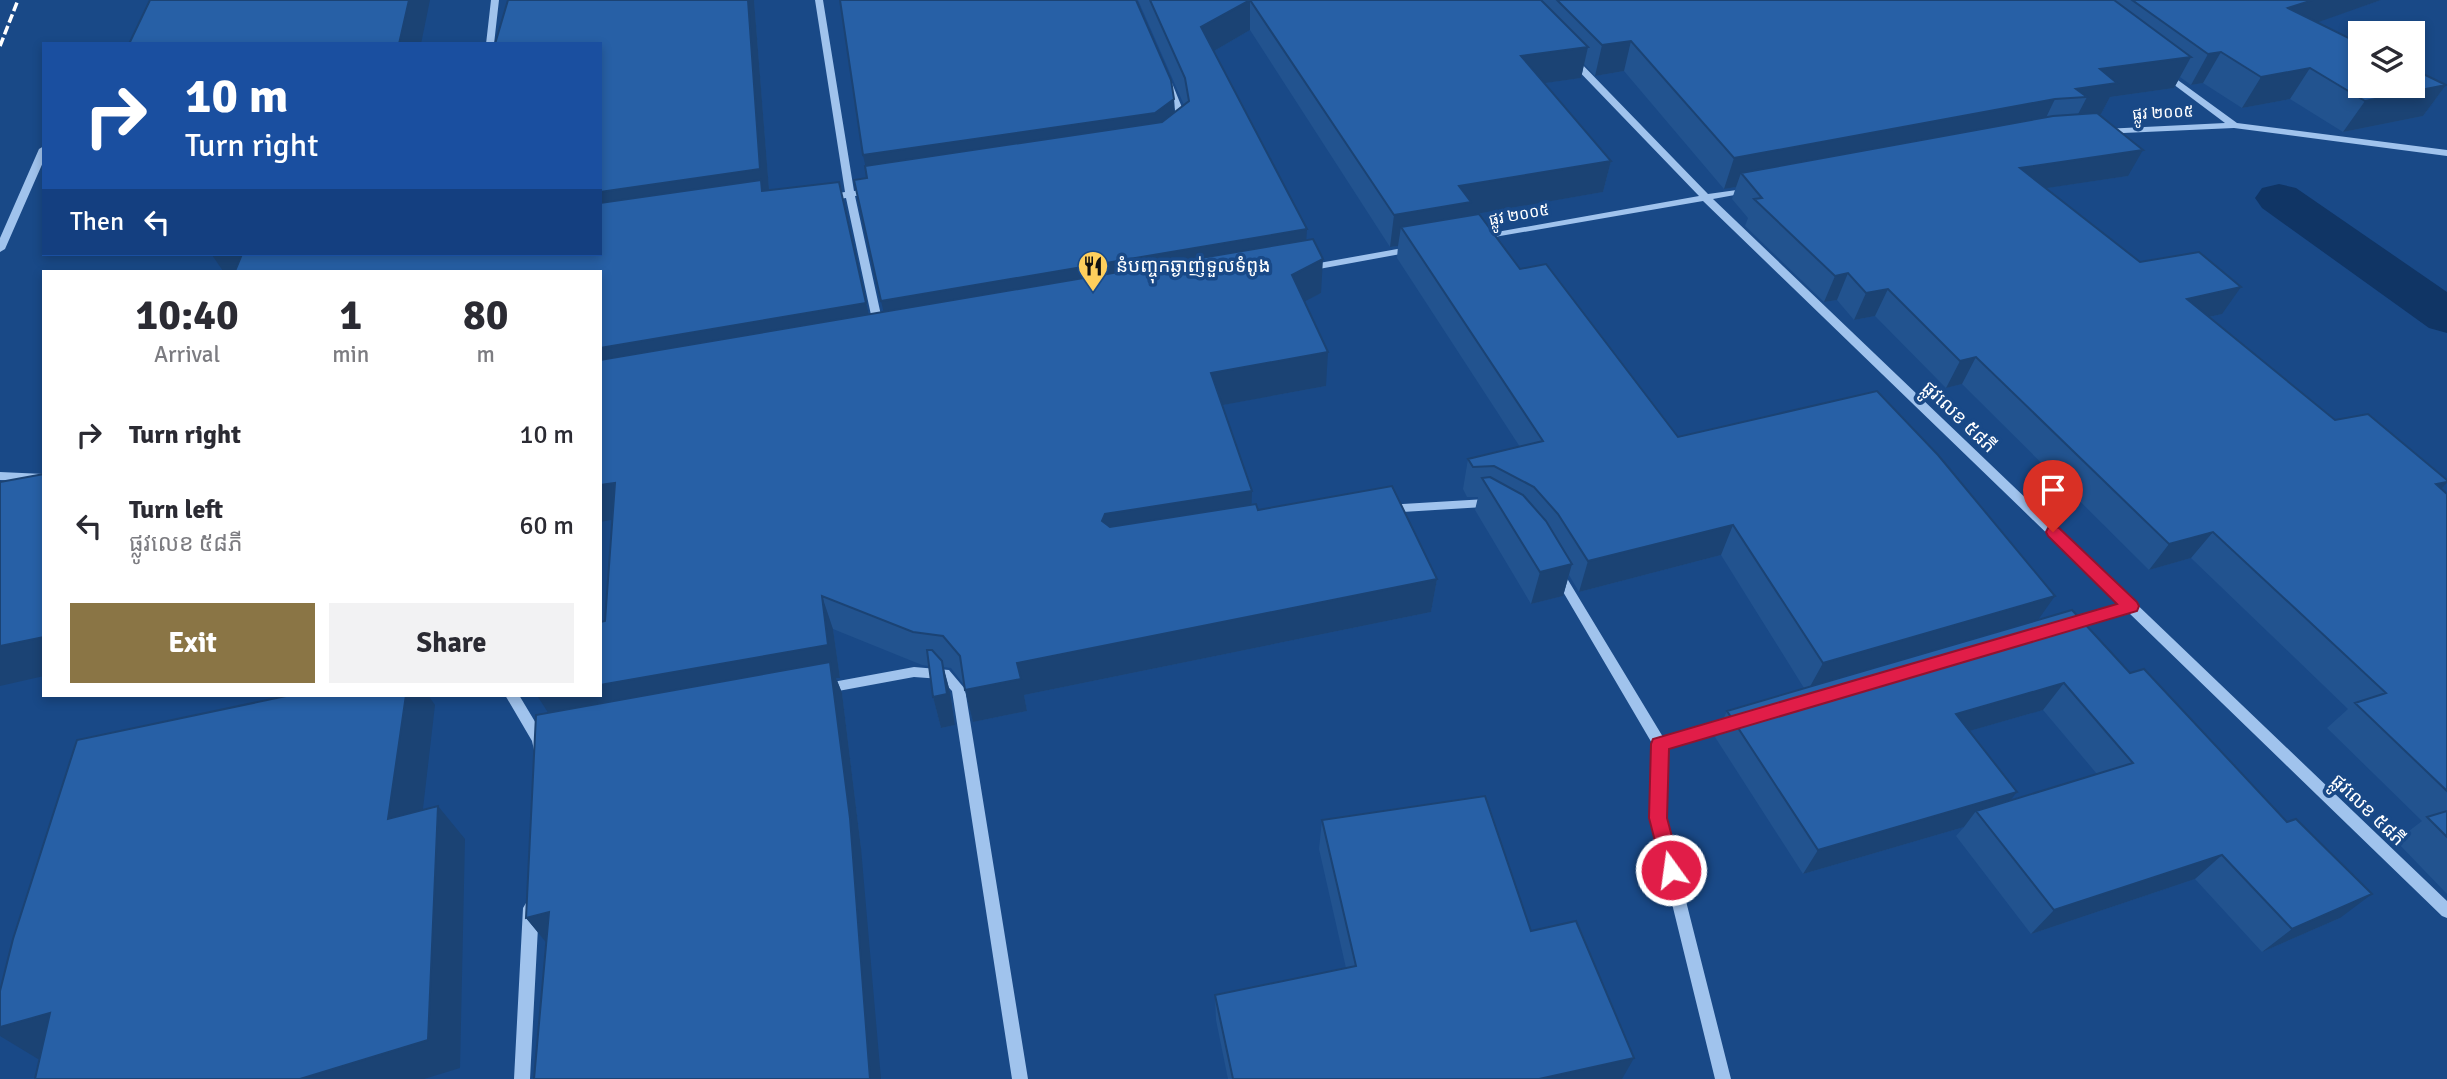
<!DOCTYPE html>
<meta charset="utf-8">
<style>
body{margin:0;font-family:Signika,"Noto Sans Khmer",sans-serif;background:#f2f2f3;color:#2b2b33;height:100vh;display:flex;flex-direction:column;font-size:26px;white-space:nowrap}
*{box-sizing:border-box;margin:0}
p{font-size:23px;color:#7c7c81}
.icon{flex:none;width:38px;height:38px;fill:none;stroke:currentColor;stroke-width:2;stroke-linecap:round;stroke-linejoin:round}
.map{position:relative;flex:1;overflow:hidden}
.side{position:absolute;left:42px;top:270px;width:560px;height:427px;display:flex;flex-direction:column;background:#fff;border-radius:0px;box-shadow:0 4px 10px #0003}
.side>*{flex:none}
.top-card{position:absolute;left:42px;top:42px;width:560px;height:214px;border-radius:0px;box-shadow:0 4px 10px #0003;background:#1a4fa0;color:#fff;overflow:hidden}
.fabs{position:absolute;left:2348px;top:21px;display:grid;gap:14px}
.fabs a{display:grid;place-items:center;width:77px;height:77px;border-radius:0px;background:#fff;box-shadow:0 4px 10px #0003;font-size:35px}
.pin{position:absolute;display:grid;place-items:center;width:60px;height:60px;color:#fff;margin:-72px -30px;border-radius:50% 50% 50% 0;rotate:-45deg;box-shadow:0 0 7px #0007}
.pin .icon{rotate:45deg}
.me{position:absolute;width:77px;margin:-38px;rotate:346deg;stroke-linejoin:round;filter:drop-shadow(0 0 5px #0008)}
.turn{display:flex;align-items:center;gap:24px;height:147px;padding:0 28px;font-size:32px}
.turn .icon{width:91px;height:91px;stroke-width:2.5}
.turn b{display:block;font-size:49px;line-height:60px}
.then{display:flex;align-items:center;height:66px;padding:0 28px;background:#0003;gap:14px;font-size:26px}
.eta{display:flex;justify-content:space-evenly;align-items:center;height:119px;text-align:center}
.eta b{font-size:42px;font-weight:700;line-height:49px}
.primary-button{display:flex;gap:14px;margin-top:auto;padding:14px 28px}
.primary-button a{flex:1;height:80px;border-radius:0px;background:#8a7545;color:#fff;font-size:28px;font-weight:700;line-height:80px;text-align:center}
.primary-button a+a{background:#f2f2f3;color:#2b2b33}
ul{padding:0;list-style:none}
li{display:flex;align-items:center;gap:21px;height:91px;padding:0 28px}
li div{flex:1}
li b{display:block;font-size:26px}
li em{font-style:normal}
.map>svg:first-child{display:block}
.lines{fill:none;stroke-linecap:round;stroke-linejoin:round}
.canal{fill:#103565;fill-rule:evenodd}
.minor{fill:#a0c3ed;fill-rule:evenodd}
.rail{stroke:#fff;stroke-width:3.5;stroke-dasharray:9 3.5;stroke-linecap:butt}
.wall{fill:#22538f;fill-rule:evenodd}
.shaded-wall{fill:#1b4374}
.building{fill:#2760a6;stroke:#1b4374;stroke-width:2}
.route{fill:#e11d48;stroke:#92132f;stroke-width:2}
.labels{text-anchor:middle;dominant-baseline:central;stroke-width:7;stroke-linejoin:round;paint-order:stroke}
.far-street-label{font-size:16px;fill:#fff;stroke:#194987}
.poi-label{font-size:19px;fill:#fff;stroke:#194987;text-anchor:start}
.street-label{font-size:19px;fill:#fff;stroke:#194987}
</style>
<div class="map">
<svg width="2447" height="1079" viewBox="0 0 2447 1079">
<rect width="100%" height="100%" fill="#194987"/>
<g class="lines">
<path class="canal" d="M 2279,184 L 2296,188 L 2447,292 L 2447,333 L 2429,328 L 2262,208 L 2255,198 L 2262,188 Z"/>
<path class="minor" d="M 491,0 L 499,0 L 494,44 L 486,44 Z
M 815,0 L 823,0 L 854,191 L 873,188 L 878,191 L 873,194 L 855,196 L 884,329 L 879,332 L 874,329 L 846,198 L 825,201 L 820,198 L 825,195 L 845,192 Z
M 1569,57 L 1575,57 L 1708,194 L 1751,188 L 1751,192 L 1713,199 L 2447,901 L 2447,918 L 2442,916 L 2128,612 L 2067,630 L 2062,629 L 2061,625 L 2062,621 L 2120,604 L 1703,201 L 1477,240 L 1477,236 L 1480,235 L 1699,196 L 1569,61 Z
M 2164,70 L 2237,123 L 2447,150 L 2447,156 L 2234,128 L 2101,134 L 2100,132 L 2104,129 L 2225,123 L 2161,75 L 2161,71 Z
M 1165,81 L 1172,83 L 1183,110 L 1185,127 L 1178,125 L 1175,110 L 1164,83 Z
M 44,146 L 44,160 L 5,249 L 0,252 L 0,238 L 39,149 Z
M 1414,246 L 1419,249 L 1417,251 L 1308,271 L 1303,268 L 1308,265 Z
M 0,472 L 44,474 L 44,482 L 0,480 Z
M 1486,499 L 1497,504 L 1499,507 L 1497,510 L 1493,511 L 1484,507 L 1386,513 L 1380,509 L 1386,505 Z
M 1558,568 L 1562,570 L 1663,737 L 1733,717 L 1738,719 L 1740,723 L 1738,727 L 1733,729 L 1667,748 L 1665,818 L 1731,1079 L 1715,1079 L 1651,818 L 1653,745 L 1552,573 L 1554,570 Z
M 914,667 L 949,670 L 965,689 L 1028,1079 L 1012,1079 L 952,691 L 941,679 L 914,677 L 822,694 L 817,693 L 815,689 L 817,685 L 822,684 Z
M 505,695 L 519,695 L 546,740 L 544,750 L 539,752 L 534,750 L 532,741 Z
M 531,901 L 536,903 L 539,908 L 530,1079 L 514,1079 L 523,908 L 526,903 Z"/>
<path class="rail" d="M 0,46 L 18,0"/>
</g>
<path class="wall" d="M 754,0 L 769,190 L 839,182 L 869,315 L 884,312 L 867,178 L 1174,99 L 1175,112 L 1184,105 L 1138,0 L 2381,0 L 2317,22 L 2446,85 L 2423,116 L 2343,132 L 2290,99 L 2242,108 L 2203,83 L 2191,85 L 2180,77 L 2174,88 L 2110,97 L 2101,114 L 2099,114 L 2128,176 L 2046,188 L 2140,262 L 2222,314 L 2209,317 L 2335,420 L 2447,480 L 2447,483 L 2441,489 L 2447,494 L 2447,894 L 2396,841 L 2422,821 L 2327,728 L 2348,709 L 2191,558 L 2149,570 L 1962,384 L 1946,388 L 1875,316 L 1854,320 L 1837,300 L 1824,302 L 1745,226 L 1748,218 L 1732,199 L 1736,187 L 1724,189 L 1624,71 L 1595,76 L 1584,64 L 1581,78 L 1544,83 L 1611,161 L 1603,192 L 1469,215 L 1678,437 L 2038,620 L 2340,918 L 2262,952 L 2195,879 L 2031,934 L 1956,836 L 1964,827 L 1803,874 L 1715,737 L 1727,711 L 1804,688 L 1721,555 L 1579,592 L 1569,575 L 1563,596 L 1531,604 L 1475,510 L 1478,497 L 1467,497 L 1463,489 L 1468,459 L 1520,447 L 1397,258 L 1398,246 L 1390,247 L 1250,30 L 1214,51 L 1306,240 L 1321,293 L 1304,301 L 1326,386 L 1222,405 L 1252,505 L 1258,510 L 1437,579 L 1431,612 L 1024,695 L 1027,711 L 973,722 L 964,685 L 951,668 L 943,667 L 950,692 L 955,725 L 941,728 L 933,697 L 929,666 L 922,665 L 833,629 L 840,678 L 836,678 L 842,693 L 861,848 L 547,943 L 526,918 L 548,713 L 605,621 L 612,520 L 600,271 ZM 2043,710 L 2097,774 L 2010,800 L 1969,731 Z
M 1322,820 L 1531,931 L 1622,1079 L 1228,1079 L 1216,1020 L 1215,995 L 1346,968 L 1319,849 Z"/>
<path class="shaded-wall" d="M 409,0 L 430,0 L 421,44 L 399,44 Z
M 748,0 L 754,0 L 770,202 L 600,227 L 600,192 Z
M 1250,0 L 1250,30 L 1202,58 L 1201,27 Z
M 2313,0 L 2381,0 L 2270,39 L 2288,8 Z
M 1631,41 L 1624,71 L 1595,76 L 1602,45 Z
M 1588,47 L 1581,78 L 1516,87 L 1521,56 Z
M 2221,52 L 2203,83 L 2191,85 L 2208,54 Z
M 2191,57 L 2174,88 L 2110,97 L 2101,114 L 2076,118 L 2087,97 L 2076,89 L 2100,69 Z
M 2310,68 L 2290,99 L 2242,108 L 2261,77 Z
M 2446,85 L 2423,116 L 2343,132 L 2365,101 Z
M 1174,99 L 1175,131 L 870,187 L 863,155 Z
M 2055,99 L 2040,130 L 1741,173 L 1736,187 L 1724,189 L 1734,158 Z
M 2143,150 L 2128,176 L 2007,194 L 2020,168 Z
M 1611,161 L 1603,192 L 1401,227 L 1398,246 L 1390,247 L 1394,215 L 1459,186 Z
M 839,182 L 874,337 L 600,384 L 600,348 Z
M 1307,229 L 1305,262 L 889,334 L 881,301 Z
M 222,254 L 246,254 L 257,271 L 223,271 L 212,255 Z
M 1323,259 L 1321,293 L 1290,309 L 1292,275 Z
M 1848,273 L 1837,300 L 1824,302 L 1835,276 Z
M 2241,287 L 2222,314 L 2169,326 L 2187,299 Z
M 1888,289 L 1875,316 L 1854,320 L 1866,293 Z
M 1328,352 L 1326,386 L 1212,407 L 1211,373 Z
M 1976,357 L 1962,384 L 1946,388 L 1960,361 Z
M 2447,482 L 2447,483 L 2423,508 L 2436,484 Z
M 615,483 L 631,516 L 600,522 L 600,485 Z
M 1252,491 L 1251,525 L 1109,547 L 1102,521 L 1105,514 Z
M 1733,525 L 1721,555 L 1579,592 L 1588,561 Z
M 2213,532 L 2191,558 L 2149,570 L 2169,544 Z
M 1572,564 L 1563,596 L 1531,604 L 1540,572 Z
M 1437,579 L 1431,612 L 1024,695 L 1027,711 L 973,722 L 965,690 L 1017,663 Z
M 822,596 L 833,629 L 840,678 L 836,678 L 842,693 L 861,848 L 881,1079 L 870,1079 L 558,728 L 538,697 L 548,695 L 600,695 L 600,685 Z
M 2055,596 L 2033,627 L 1807,692 L 1823,663 Z
M 44,637 L 44,676 L 0,686 L 0,646 Z
M 942,661 L 950,692 L 955,725 L 941,728 L 933,697 Z
M 2064,683 L 2043,710 L 1938,740 L 1956,714 Z
M 406,695 L 428,695 L 435,705 L 418,852 L 388,819 Z
M 2017,792 L 1997,817 L 1976,811 L 1964,827 L 1803,874 L 1818,850 Z
M 438,806 L 465,839 L 460,1068 L 424,1079 L 300,1079 Z
M 2222,855 L 2195,879 L 2031,934 L 2054,910 Z
M 2372,894 L 2340,918 L 2262,952 L 2292,929 Z
M 549,912 L 549,946 L 526,918 Z
M 50,1013 L 96,1042 L 38,1059 L 0,1036 L 0,1027 Z
M 1634,1058 L 1622,1079 L 1539,1079 Z"/>
<path class="building" d="M 150,0 L 409,0 L 399,44 L 129,44 Z
M 508,0 L 748,0 L 760,169 L 600,192 L 600,44 L 495,44 Z
M 840,0 L 1136,0 L 1171,80 L 1174,99 L 1155,113 L 863,155 Z
M 1150,0 L 1541,0 L 1588,47 L 1521,56 L 1611,161 L 1459,186 L 1471,202 L 1394,215 L 1250,0 L 1201,27 L 1307,229 L 881,301 L 854,180 L 867,178 L 865,166 L 1162,122 L 1189,101 L 1185,78 Z
M 1557,0 L 2114,0 L 2191,57 L 2100,69 L 2117,83 L 2076,89 L 2087,97 L 2055,99 L 1734,158 L 1631,41 L 1602,45 Z
M 2132,0 L 2313,0 L 2288,8 L 2361,44 L 2361,86 L 2413,86 L 2413,69 L 2446,85 L 2365,101 L 2310,68 L 2261,77 L 2221,52 L 2208,54 Z
M 2097,113 L 2143,150 L 2020,168 L 2140,262 L 2199,252 L 2241,287 L 2187,299 L 2335,420 L 2368,414 L 2447,480 L 2447,482 L 2436,484 L 2447,494 L 2447,791 L 2355,703 L 2386,693 L 2213,532 L 2169,544 L 1976,357 L 1960,361 L 1888,289 L 1866,293 L 1848,273 L 1835,276 L 1754,199 L 1762,198 L 1741,173 L 2053,116 Z
M 761,180 L 762,191 L 839,182 L 866,303 L 600,348 L 600,271 L 235,271 L 242,254 L 600,254 L 600,203 Z
M 1479,214 L 1520,269 L 1546,264 L 1678,437 L 1877,391 L 1938,455 L 2055,596 L 1823,663 L 1733,525 L 1588,561 L 1558,514 L 1534,487 L 1494,466 L 1473,467 L 1468,459 L 1543,441 L 1401,227 Z
M 1313,239 L 1323,259 L 1292,275 L 1328,352 L 1211,373 L 1252,491 L 1105,514 L 1102,521 L 1110,527 L 1256,504 L 1258,510 L 1392,486 L 1437,579 L 1017,663 L 1021,679 L 965,690 L 960,656 L 943,636 L 913,632 L 822,596 L 828,645 L 600,685 L 600,622 L 605,621 L 615,483 L 600,485 L 600,360 Z
M 44,474 L 44,637 L 0,646 L 0,482 Z
M 1490,477 L 1523,495 L 1546,521 L 1572,564 L 1540,572 L 1482,478 Z
M 2072,610 L 2130,673 L 2144,669 L 2287,822 L 2296,819 L 2372,894 L 2292,929 L 2222,855 L 2054,910 L 1976,811 L 2133,763 L 2064,683 L 1956,714 L 2017,792 L 1818,850 L 1727,711 Z
M 927,650 L 932,650 L 942,661 L 947,694 L 933,697 Z
M 830,662 L 850,818 L 870,1079 L 534,1079 L 549,912 L 526,918 L 536,715 Z
M 291,695 L 406,695 L 388,819 L 438,806 L 428,1040 L 300,1079 L 35,1079 L 50,1013 L 0,1027 L 0,991 L 13,939 L 77,740 Z
M 1485,796 L 1531,931 L 1576,921 L 1634,1058 L 1539,1079 L 1233,1079 L 1215,995 L 1356,966 L 1322,820 Z
M 2447,811 L 2447,837 L 2427,817 Z"/>
<path class="route" d="M 2053,526 L 2059,528 L 2137,602 L 2139,606 L 2137,611 L 1669,749 L 1667,818 L 1681,870 L 1678,876 L 1671,879 L 1664,876 L 1649,818 L 1651,744 L 1653,739 L 2117,604 L 2048,536 L 2046,532 L 2048,528 Z"/>
<defs>
<g id="restaurant-pin" transform="scale(1.575)"><path d="M0 17L-7.5 6A9.5 9.5 0 1 1 7.5 6Z" fill="#ffcf5c" stroke="#194987"/><path d="M-5-6h1v4h1v-4h1v4h1v-4h1v5L-1.5 .5V6h-2V.5L-5-1ZM5-6V6H3V1.5H1.5Q1.5-4 5-6Z" fill="#111"/></g>
</defs>
<g fill-rule="evenodd">
<use href="#restaurant-pin" x="1093" y="266"/>
</g>
<g class="labels">
<g class="far-street-label">
<text transform="translate(2163 113) rotate(-3)">ផ្លូវ ២០០៥</text>
<text transform="translate(1519 215) rotate(-10)">ផ្លូវ ២០០៥</text>
</g>
<g class="poi-label">
<text x="1116" y="266">នំបញ្ចុកឆ្ងាញ់ទួលទំពូង</text>
</g>
<g class="street-label">
<text transform="translate(1959 417) rotate(44)">ផ្លូវលេខ ៥៨ភី</text>
<text transform="translate(2368 810) rotate(44)">ផ្លូវលេខ ៥៨ភី</text>
</g>
</g>
</svg>
<div class="fabs">
<a><svg class="icon" aria-label="layers" viewBox="0 0 24 24"><path d="M12 4l9 5-9 5-9-5zM3 14l9 5 9-5"/></svg></a>
</div>
<div class="pin" style="left:2053px;top:532px;background:#d93025"><svg class="icon" aria-label="arrive" viewBox="0 0 24 24"><path d="M6 21V4h12l-3 4 3 4H6"/></svg></div>
<svg class="me" style="left:1671px;top:870px" viewBox="-20 -20 40 40"><circle r="17" fill="#e11d48" stroke="#fff" stroke-width="3"/><path d="M0-11L8 9 0 5-8 9z" fill="#fff"/></svg>
<div class="top-card">
<div class="turn"><svg class="icon" aria-label="right" viewBox="0 0 24 24"><path d="M7 20v-9h11M14 6l5 5-5 5"/></svg><div><b>10 m</b>Turn right</div></div>
<div class="then">Then<svg class="icon" aria-label="left" viewBox="0 0 24 24"><path d="M17 20v-9H6M10 6l-5 5 5 5"/></svg></div>
</div>
<section class="side">
<div class="eta">
<div><b>10:40</b><p>Arrival</p></div>
<div><b>1</b><p>min</p></div>
<div><b>80</b><p>m</p></div>
</div>
<ul>
<li><svg class="icon" aria-label="right" viewBox="0 0 24 24"><path d="M7 20v-9h11M14 6l5 5-5 5"/></svg><div><b>Turn right</b></div><em>10 m</em></li>
<li><svg class="icon" aria-label="left" viewBox="0 0 24 24"><path d="M17 20v-9H6M10 6l-5 5 5 5"/></svg><div><b>Turn left</b><p>ផ្លូវលេខ ៥៨ភី</p></div><em>60 m</em></li>
</ul>
<div class="primary-button"><a>Exit</a><a>Share</a></div>
</section>
</div>
